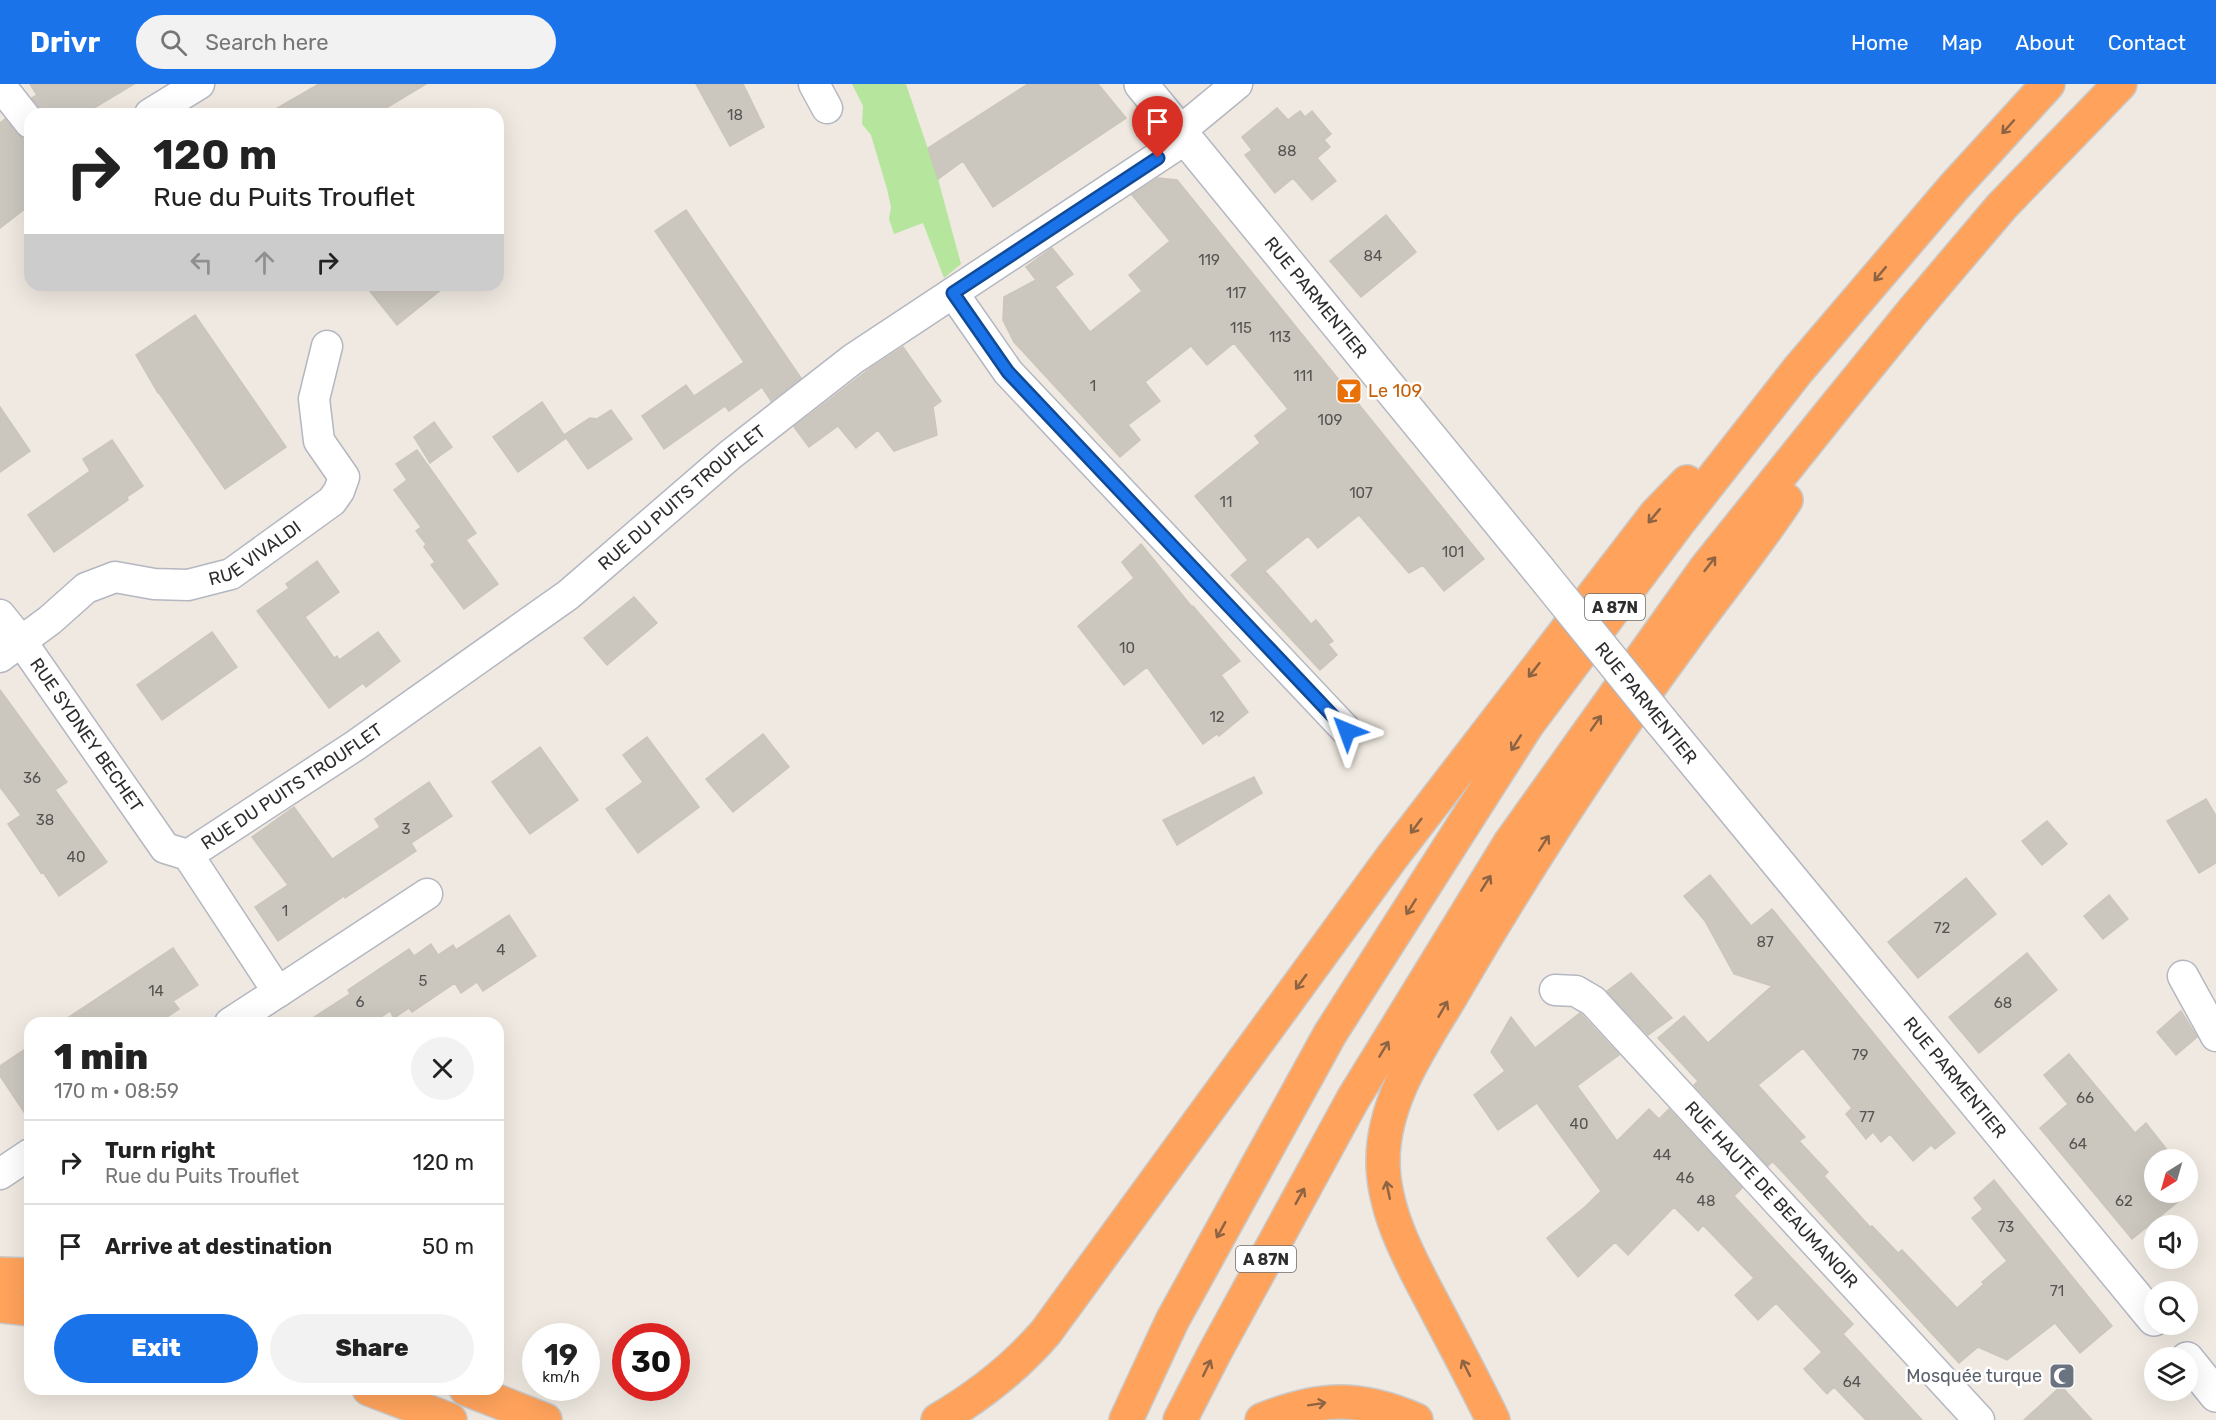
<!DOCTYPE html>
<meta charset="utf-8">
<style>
body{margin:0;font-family:Rubik,sans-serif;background:#f2f2f2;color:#222;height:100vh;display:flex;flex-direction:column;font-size:22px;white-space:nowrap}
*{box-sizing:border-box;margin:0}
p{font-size:20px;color:#767676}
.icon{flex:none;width:33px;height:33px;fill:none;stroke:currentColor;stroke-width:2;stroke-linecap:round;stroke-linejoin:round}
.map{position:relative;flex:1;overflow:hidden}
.drawer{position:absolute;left:24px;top:933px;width:480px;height:378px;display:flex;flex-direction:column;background:#fff;border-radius:18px;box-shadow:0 6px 24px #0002}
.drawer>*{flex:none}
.banner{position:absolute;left:24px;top:24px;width:480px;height:183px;border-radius:18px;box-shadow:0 6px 24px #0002;background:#fff;color:#222;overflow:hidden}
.needle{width:39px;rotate:217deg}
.fabs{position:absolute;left:2144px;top:1065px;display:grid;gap:12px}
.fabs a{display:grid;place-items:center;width:54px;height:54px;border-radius:50%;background:#fff;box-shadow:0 6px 24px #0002;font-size:30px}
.speed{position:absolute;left:522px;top:1239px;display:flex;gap:12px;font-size:30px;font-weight:700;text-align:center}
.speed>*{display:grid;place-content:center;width:78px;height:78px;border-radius:50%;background:#fff;box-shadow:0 6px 24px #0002;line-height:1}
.speed small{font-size:15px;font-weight:400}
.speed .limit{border:9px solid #d22;background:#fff;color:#111}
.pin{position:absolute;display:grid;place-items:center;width:51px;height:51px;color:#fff;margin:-62px -26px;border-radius:50% 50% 50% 0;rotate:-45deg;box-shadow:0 0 6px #0007}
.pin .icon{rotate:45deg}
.me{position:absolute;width:66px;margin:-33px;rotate:316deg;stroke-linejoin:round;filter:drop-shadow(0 0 4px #0008)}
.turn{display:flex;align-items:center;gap:21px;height:126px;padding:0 30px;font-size:27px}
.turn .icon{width:78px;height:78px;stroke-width:2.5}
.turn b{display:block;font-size:42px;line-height:51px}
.lanes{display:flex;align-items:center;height:57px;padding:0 30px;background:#0003;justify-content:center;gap:30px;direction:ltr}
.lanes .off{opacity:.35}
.round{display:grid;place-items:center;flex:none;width:63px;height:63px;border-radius:32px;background:#f2f2f2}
.summary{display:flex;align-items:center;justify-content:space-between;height:102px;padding:0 30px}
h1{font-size:36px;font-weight:800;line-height:45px}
.button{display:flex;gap:12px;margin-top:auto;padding:12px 30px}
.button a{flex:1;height:69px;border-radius:36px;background:#1a73e8;color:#fff;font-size:24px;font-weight:800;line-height:69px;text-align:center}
.button a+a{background:#f2f2f2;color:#222}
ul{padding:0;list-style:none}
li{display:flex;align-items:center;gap:18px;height:84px;padding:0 30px;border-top:2px solid #e0e0e0}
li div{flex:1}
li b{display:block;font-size:22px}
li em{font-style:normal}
header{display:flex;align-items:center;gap:36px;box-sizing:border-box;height:84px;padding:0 30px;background:#1a73e8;color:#fff}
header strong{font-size:28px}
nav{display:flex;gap:33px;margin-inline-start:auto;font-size:21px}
.search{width:420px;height:54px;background:#f2f2f2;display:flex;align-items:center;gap:15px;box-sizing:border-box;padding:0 21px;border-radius:33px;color:#767676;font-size:22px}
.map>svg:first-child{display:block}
.green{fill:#b6e59e}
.building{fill:#cbc7bf;stroke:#cbc5ba;stroke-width:1.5}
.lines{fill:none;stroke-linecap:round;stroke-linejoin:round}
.minor-casing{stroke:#b4b7c1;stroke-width:33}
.tertiary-casing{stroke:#b4b7c1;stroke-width:36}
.motorway-casing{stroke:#c9c9c9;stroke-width:36}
.minor{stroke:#fff;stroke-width:30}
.tertiary{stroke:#fff;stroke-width:33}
.motorway{stroke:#ffa35c;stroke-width:33}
.tertiary-bridge-casing{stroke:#b4b7c1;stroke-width:36;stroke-linecap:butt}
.tertiary-bridge{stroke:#fff;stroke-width:33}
.oneway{stroke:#8c6343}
.route-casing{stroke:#114b97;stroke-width:15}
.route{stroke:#1a73e8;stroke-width:10}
.labels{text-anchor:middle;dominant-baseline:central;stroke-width:5;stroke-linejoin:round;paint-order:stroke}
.number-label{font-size:15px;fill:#555452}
.shield{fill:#fff;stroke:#6d6d6d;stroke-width:1.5}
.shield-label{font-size:16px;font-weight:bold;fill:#2e2e2e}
.street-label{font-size:18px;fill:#2e2e2e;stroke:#fff}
.food-label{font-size:18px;fill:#c56008;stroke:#fff;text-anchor:start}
.worship-label{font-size:18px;fill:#5b616d;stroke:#fff;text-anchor:end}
</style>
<header>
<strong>Drivr</strong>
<div class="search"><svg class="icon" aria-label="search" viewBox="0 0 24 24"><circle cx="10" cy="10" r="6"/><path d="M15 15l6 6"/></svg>Search here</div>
<nav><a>Home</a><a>Map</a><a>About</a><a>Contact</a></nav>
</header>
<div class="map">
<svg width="2216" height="1336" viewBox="0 0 2216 1336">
<rect width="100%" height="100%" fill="#efe9e1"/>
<path class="green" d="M 852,0 L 906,0 L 938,95 L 961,180 L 944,194 L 923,139 L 894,150 L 889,135 L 891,123 L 887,105 L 871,51 L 862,40 L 863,22 Z"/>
<path class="building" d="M 30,0 L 134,0 L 84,30 L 44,30 L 32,14 L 37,11 Z
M 319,0 L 426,0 L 376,30 L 267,30 Z
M 696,0 L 743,0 L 764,43 L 730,62 Z
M 1028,0 L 1098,0 L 1126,34 L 993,123 L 963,77 L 938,95 L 928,64 Z
M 1277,24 L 1288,36 L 1300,27 L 1305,33 L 1312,27 L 1331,50 L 1324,56 L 1330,63 L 1317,74 L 1336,97 L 1312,116 L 1293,94 L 1275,109 L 1245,71 L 1252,66 L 1242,53 Z
M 5,35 L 17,50 L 23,55 L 30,56 L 30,121 L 0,144 L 0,39 Z
M 1158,94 L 1177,96 L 1484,475 L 1444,507 L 1423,481 L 1409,489 L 1359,431 L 1318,464 L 1308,452 L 1265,487 L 1311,540 L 1316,536 L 1333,557 L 1328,560 L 1337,571 L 1320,586 L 1231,491 L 1248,476 L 1195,412 L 1260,359 L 1255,352 L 1288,325 L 1234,259 L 1207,281 L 1191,262 L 1145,298 L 1160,317 L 1128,341 L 1140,356 L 1120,373 L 1014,258 L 1003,236 L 1004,213 L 1036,196 L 1026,183 L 1052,164 L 1073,190 L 1055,203 L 1090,248 L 1142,207 L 1129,191 L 1170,157 L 1132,111 Z
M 686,126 L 801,294 L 771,317 L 762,303 L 729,327 L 725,322 L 664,365 L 642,332 L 686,301 L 694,312 L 744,278 L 655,147 Z
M 1386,131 L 1416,168 L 1361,213 L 1330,177 Z
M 365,201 L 447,201 L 397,241 Z
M 195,231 L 286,363 L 225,405 L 159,309 L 158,309 L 136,271 Z
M 903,263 L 941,317 L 933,323 L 937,351 L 894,367 L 878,346 L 856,364 L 838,342 L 809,363 L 794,343 L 872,283 Z
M 542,318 L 566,354 L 518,388 L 493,353 Z
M 0,323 L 30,367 L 0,388 Z
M 611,326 L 632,355 L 588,385 L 564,351 L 590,334 L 597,335 Z
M 434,338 L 452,363 L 430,379 L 414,353 Z
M 112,356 L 143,402 L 127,413 L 128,416 L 54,468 L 28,431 L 90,387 L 83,375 Z
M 417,366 L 476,449 L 466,456 L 498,500 L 464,525 L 431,481 L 435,478 L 424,463 L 426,460 L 416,447 L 421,443 L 394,406 L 407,396 L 396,380 Z
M 1141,460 L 1192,523 L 1193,522 L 1240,577 L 1221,591 L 1248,628 L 1219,652 L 1217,650 L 1203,660 L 1147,583 L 1124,601 L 1078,542 L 1134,494 L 1122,478 Z
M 317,477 L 339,508 L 305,533 L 334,574 L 337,572 L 339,576 L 378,548 L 400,577 L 366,603 L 363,599 L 329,624 L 257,527 L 289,504 L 286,500 Z
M 634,513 L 657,539 L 607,581 L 584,554 Z
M 212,548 L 237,583 L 162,636 L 137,601 Z
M 0,606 L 67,698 L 55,706 L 107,778 L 59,812 L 43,788 L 41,789 L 8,740 L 21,731 L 0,703 Z
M 763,650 L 789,683 L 733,728 L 706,695 Z
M 647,653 L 699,723 L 638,769 L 606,725 L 643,698 L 623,671 Z
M 540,663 L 578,716 L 530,750 L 492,698 Z
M 1254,693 L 1262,709 L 1177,761 L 1163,736 Z
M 429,698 L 452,732 L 411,759 L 416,767 L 345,814 L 344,812 L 278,857 L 255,823 L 288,801 L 252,753 L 294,723 L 332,775 L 380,743 L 375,735 Z
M 2206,715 L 2216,732 L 2216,779 L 2199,789 L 2167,737 Z
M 2047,737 L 2067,760 L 2042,781 L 2022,757 Z
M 1710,791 L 1751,842 L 1772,825 L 1955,1049 L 1935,1065 L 1931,1061 L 1913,1077 L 1890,1050 L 1881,1058 L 1873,1048 L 1866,1055 L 1846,1030 L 1852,1024 L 1803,964 L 1758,1001 L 1805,1053 L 1799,1057 L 1828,1088 L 1824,1092 L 1870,1143 L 1872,1142 L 1898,1169 L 1902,1166 L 1957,1224 L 1984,1200 L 1982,1198 L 2007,1177 L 1972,1134 L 1983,1125 L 1974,1114 L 1994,1096 L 2112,1242 L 2080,1269 L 2055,1239 L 2007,1276 L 1978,1263 L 1959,1279 L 1775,1080 L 1772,1078 L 1768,1082 L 1694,1001 L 1698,997 L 1658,954 L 1684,932 L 1708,959 L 1772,902 L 1734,890 L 1705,837 L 1684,812 Z
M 1966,794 L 1996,830 L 1918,894 L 1888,858 Z
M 2109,811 L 2128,835 L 2103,855 L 2084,832 Z
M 509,831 L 536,872 L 483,907 L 477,898 L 461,909 L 455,899 L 412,928 L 409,924 L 394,934 L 390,927 L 372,939 L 305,939 L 350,910 L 348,906 L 409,865 L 414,872 L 431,860 L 438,871 L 453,861 L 456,866 Z
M 173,864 L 198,901 L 173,917 L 179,925 L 158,939 L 60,939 Z
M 2027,869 L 2057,906 L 1979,969 L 1949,933 Z
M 1631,889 L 1672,934 L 1648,951 L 1607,907 Z
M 2181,927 L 2197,953 L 2176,971 L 2157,948 Z
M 1580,929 L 1619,971 L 1577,1002 L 1617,1057 L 1649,1025 L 1659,1035 L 1669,1025 L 1742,1104 L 1734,1112 L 1853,1240 L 1843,1250 L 1922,1336 L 1866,1336 L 1834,1303 L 1827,1310 L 1804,1285 L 1822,1268 L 1776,1219 L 1758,1236 L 1735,1211 L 1754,1194 L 1703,1141 L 1698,1147 L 1674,1123 L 1628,1171 L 1615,1158 L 1578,1193 L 1547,1154 L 1586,1122 L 1601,1107 L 1537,1019 L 1498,1046 L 1474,1011 L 1505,987 L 1491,968 L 1511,933 L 1535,964 Z
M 30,962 L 30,1037 L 0,992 L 0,982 Z
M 2069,970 L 2135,1049 L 2146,1039 L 2175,1076 L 2154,1076 L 2154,1108 L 2183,1108 L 2185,1112 L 2132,1155 L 2040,1044 L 2068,1020 L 2044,991 Z
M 2061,1302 L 2092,1336 L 2024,1336 Z"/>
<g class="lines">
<g class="minor-casing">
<g id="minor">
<path d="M 814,0 L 827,24"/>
<path d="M 0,1 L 30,39"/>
<path d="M 150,30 L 199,0"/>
<path d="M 1180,47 L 1237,0"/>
<path d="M 953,209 L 1008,288 L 1347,647"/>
<path id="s1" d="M 0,531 L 21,557 L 165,764 L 188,771 L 356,661 L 568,511 L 730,371 L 853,275 L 1187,54"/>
<path id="s2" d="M 0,573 L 50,536 L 86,504 L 115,493 L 154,500 L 188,501 L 231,490 L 332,417 L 339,407 L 344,393 L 319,357 L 314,315 L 327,262"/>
<path d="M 188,771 L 278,908 L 427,810"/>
<path d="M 2183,892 L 2216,952"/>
<path id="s3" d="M 1555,906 L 1576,907 L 1593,917 L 1979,1336"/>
<path d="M 230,939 L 278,908"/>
<path d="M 0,1090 L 30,1070"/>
</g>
</g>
<g class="tertiary-casing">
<g id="tertiary">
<path id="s4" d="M 1141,0 L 1538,485"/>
<path id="s5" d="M 1661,637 L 2154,1235"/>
<path d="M 2187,1275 L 2216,1311"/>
</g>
</g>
<g class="motorway-casing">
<path id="motorway" d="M 0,1190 L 30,1191
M 0,1222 L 30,1225
M 369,1305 L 450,1336
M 466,1305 L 545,1336
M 938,1336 C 979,1312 1015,1284 1046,1248 L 1392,773 L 1656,430 L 1687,398
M 1126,1336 L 1172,1237 L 1330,950 L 1527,641 L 1678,439 L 1798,286 L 1954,103 L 2048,0
M 1180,1336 L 1215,1268 L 1353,1015 L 1510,759 L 1706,484 L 1831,328 L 1913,227 L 2002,122 L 2120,0
M 1262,1336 C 1319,1313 1359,1311 1416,1336
M 1493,1336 C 1475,1299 1456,1263 1437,1227 C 1413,1181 1383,1130 1383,1077 C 1383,1012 1426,956 1457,902 C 1526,784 1601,668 1682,558 C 1716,510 1754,465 1786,416"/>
</g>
<use href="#minor" class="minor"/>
<use href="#tertiary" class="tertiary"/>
<use href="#motorway" class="motorway"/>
<g class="tertiary-bridge-casing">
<path id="tertiary-bridge" d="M 1538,485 L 1661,637"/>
</g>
<use href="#tertiary-bridge" class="tertiary-bridge"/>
</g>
<defs><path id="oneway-shaft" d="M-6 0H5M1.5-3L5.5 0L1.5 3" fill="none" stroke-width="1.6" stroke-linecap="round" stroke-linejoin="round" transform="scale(1.5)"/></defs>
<g class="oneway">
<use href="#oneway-shaft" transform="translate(2008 43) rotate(132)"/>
<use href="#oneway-shaft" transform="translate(1880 190) rotate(130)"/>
<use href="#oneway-shaft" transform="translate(1654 432) rotate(130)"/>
<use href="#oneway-shaft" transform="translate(1710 480) rotate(-52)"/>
<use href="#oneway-shaft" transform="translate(1534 586) rotate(128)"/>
<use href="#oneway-shaft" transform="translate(1596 639) rotate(-55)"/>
<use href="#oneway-shaft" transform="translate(1516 659) rotate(122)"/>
<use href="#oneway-shaft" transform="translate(1416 742) rotate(127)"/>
<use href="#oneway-shaft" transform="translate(1544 759) rotate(-57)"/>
<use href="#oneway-shaft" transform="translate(1486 799) rotate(-58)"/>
<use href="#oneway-shaft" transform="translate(1411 823) rotate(122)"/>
<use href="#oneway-shaft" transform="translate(1301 898) rotate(126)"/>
<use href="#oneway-shaft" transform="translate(1443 925) rotate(-60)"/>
<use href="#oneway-shaft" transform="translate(1384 965) rotate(-59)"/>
<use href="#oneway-shaft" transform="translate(1388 1106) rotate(-102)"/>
<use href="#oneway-shaft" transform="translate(1300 1112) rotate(-61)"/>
<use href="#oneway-shaft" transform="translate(1221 1146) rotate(119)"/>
<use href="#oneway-shaft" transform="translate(1207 1284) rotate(-64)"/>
<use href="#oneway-shaft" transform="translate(1466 1284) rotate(-117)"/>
<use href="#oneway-shaft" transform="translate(1317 1320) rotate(-9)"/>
</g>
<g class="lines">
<g class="route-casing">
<path id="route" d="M 1158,74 L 953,209 L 1008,288 L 1347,647"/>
</g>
<use href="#route" class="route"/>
</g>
<defs>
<g id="bar-square" transform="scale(1.35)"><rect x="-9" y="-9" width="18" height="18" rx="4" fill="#e8710a" stroke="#fff"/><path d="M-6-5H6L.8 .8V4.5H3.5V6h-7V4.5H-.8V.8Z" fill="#fff"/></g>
<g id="mosque-square" transform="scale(1.35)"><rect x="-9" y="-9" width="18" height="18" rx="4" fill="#6b7280" stroke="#fff"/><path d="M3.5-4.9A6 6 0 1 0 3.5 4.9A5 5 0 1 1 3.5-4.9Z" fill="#fff"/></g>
</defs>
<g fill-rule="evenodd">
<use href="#bar-square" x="1349" y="307"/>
<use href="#mosque-square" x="2062" y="1292"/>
</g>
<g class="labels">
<g class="number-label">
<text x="735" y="31">18</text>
<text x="1287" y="67">88</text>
<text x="1373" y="172">84</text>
<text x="1209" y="176">119</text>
<text x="1236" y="209">117</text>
<text x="1241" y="244">115</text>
<text x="1280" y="253">113</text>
<text x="1303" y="292">111</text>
<text x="1093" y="302">1</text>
<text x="1330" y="336">109</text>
<text x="1361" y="409">107</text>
<text x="1226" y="418">11</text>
<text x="1453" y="468">101</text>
<text x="1127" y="564">10</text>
<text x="1217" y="633">12</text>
<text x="32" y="694">36</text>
<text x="45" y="736">38</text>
<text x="406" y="745">3</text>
<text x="76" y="773">40</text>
<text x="285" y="827">1</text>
<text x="1942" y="844">72</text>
<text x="1765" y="858">87</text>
<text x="501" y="866">4</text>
<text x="423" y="897">5</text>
<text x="156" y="907">14</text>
<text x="360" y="918">6</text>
<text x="2003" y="919">68</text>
<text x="1860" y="971">79</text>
<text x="2085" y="1014">66</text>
<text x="1867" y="1033">77</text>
<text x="1579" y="1040">40</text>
<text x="2078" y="1060">64</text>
<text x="1662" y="1071">44</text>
<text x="1685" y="1094">46</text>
<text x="1706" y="1117">48</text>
<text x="2124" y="1117">62</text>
<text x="2006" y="1143">73</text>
<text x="2057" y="1207">71</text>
<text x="1852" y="1298">64</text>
</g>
<g class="shield">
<rect x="1585" y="510" width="60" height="26" rx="4.5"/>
<rect x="1236" y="1162" width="60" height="26" rx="4.5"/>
</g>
<g class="shield-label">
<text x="1615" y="523">A 87N</text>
<text x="1266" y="1175">A 87N</text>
</g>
<g class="street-label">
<text stroke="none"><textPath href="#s4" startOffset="276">RUE PARMENTIER</textPath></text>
<text stroke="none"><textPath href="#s1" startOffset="920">RUE DU PUITS TROUFLET</textPath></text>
<text stroke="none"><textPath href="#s2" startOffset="290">RUE VIVALDI</textPath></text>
<text transform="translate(1646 619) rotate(51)">RUE PARMENTIER</text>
<text stroke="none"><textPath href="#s1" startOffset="148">RUE SYDNEY BECHET</textPath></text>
<text stroke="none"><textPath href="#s1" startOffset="434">RUE DU PUITS TROUFLET</textPath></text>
<text stroke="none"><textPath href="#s5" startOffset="462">RUE PARMENTIER</textPath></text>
<text stroke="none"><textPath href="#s3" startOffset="304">RUE HAUTE DE BEAUMANOIR</textPath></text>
</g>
<g class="food-label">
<text x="1368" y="307">Le 109</text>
</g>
<g class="worship-label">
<text x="2042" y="1292">Mosquée turque</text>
</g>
</g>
</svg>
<div class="fabs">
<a><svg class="needle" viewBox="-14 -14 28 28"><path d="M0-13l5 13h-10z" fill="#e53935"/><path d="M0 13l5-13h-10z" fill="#767676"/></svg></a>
<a><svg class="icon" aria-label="sound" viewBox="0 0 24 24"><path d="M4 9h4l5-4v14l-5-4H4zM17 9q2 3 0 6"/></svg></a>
<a><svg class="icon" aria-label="search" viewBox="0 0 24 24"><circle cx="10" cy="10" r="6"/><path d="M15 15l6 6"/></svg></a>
<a><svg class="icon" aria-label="layers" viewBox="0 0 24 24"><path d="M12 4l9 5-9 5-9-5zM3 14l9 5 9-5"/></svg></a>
</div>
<div class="speed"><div>19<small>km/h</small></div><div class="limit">30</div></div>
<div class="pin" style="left:1158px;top:74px;background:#d93025"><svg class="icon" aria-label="arrive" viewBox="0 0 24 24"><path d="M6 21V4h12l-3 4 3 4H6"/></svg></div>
<svg class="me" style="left:1347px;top:647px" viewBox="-20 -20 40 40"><path d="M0-17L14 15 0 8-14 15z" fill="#1a73e8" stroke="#fff" stroke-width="4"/></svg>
<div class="banner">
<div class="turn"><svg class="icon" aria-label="right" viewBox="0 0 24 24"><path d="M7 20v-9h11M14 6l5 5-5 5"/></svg><div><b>120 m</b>Rue du Puits Trouflet</div></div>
<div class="lanes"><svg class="icon off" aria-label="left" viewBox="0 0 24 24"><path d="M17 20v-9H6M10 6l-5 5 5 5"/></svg><svg class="icon off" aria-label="ahead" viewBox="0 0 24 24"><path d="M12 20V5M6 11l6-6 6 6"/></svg><svg class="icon" aria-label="right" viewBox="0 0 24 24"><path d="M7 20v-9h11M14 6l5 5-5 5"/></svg></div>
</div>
<section class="drawer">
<div class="summary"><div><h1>1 min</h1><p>170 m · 08:59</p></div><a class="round"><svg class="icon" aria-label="close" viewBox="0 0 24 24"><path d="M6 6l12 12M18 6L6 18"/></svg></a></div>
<ul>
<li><svg class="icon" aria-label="right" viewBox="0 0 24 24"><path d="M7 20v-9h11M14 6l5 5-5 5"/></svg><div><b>Turn right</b><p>Rue du Puits Trouflet</p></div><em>120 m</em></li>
<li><svg class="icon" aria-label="arrive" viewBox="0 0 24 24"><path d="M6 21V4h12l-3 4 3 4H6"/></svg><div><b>Arrive at destination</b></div><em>50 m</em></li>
</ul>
<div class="button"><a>Exit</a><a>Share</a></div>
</section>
</div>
